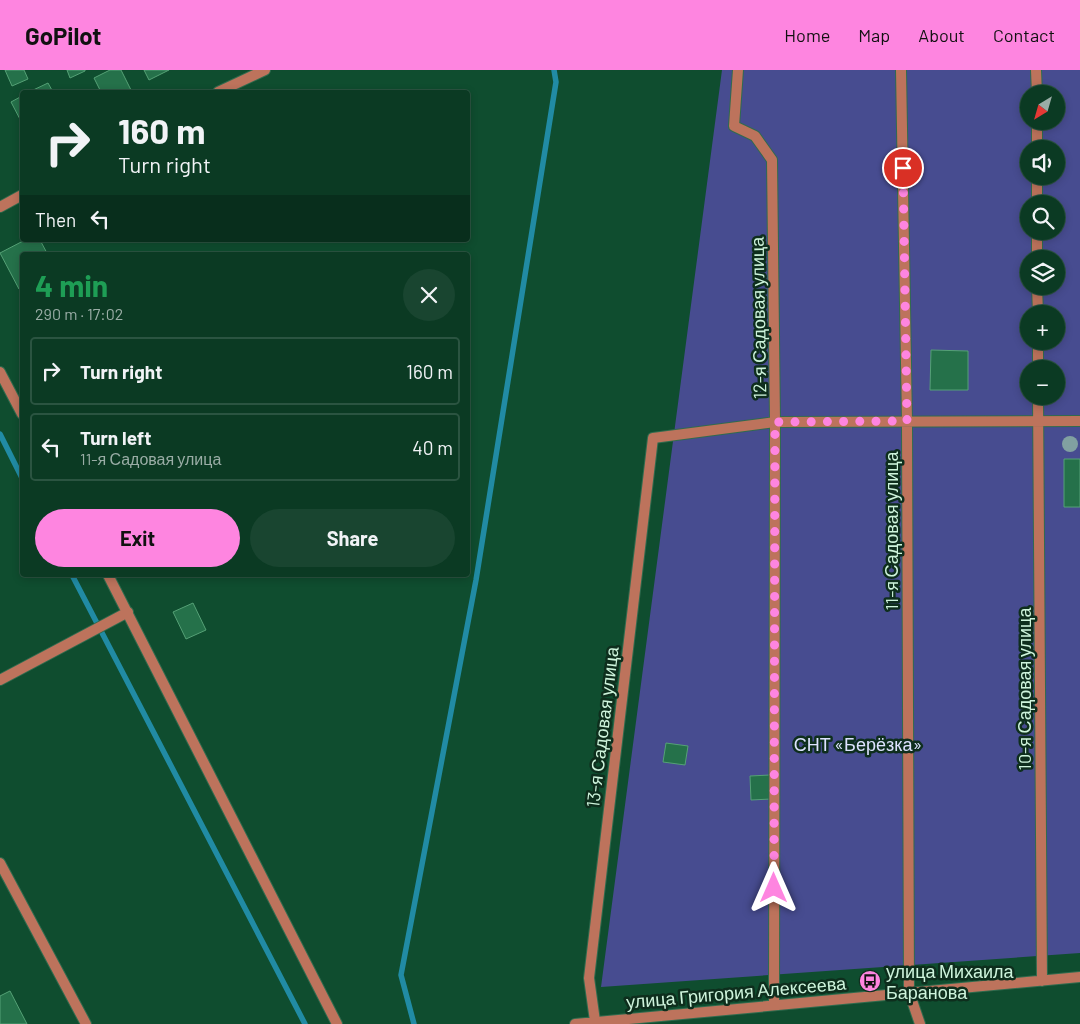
<!DOCTYPE html>
<meta charset="utf-8">
<style>
body{margin:0;font-family:Barlow,sans-serif;background:#194530;color:#f1f3f6;height:100vh;display:flex;flex-direction:column;font-size:19px;white-space:nowrap}
*{box-sizing:border-box;margin:0}
p{font-size:16px;color:#9aada6}
.icon{flex:none;width:28px;height:28px;fill:none;stroke:currentColor;stroke-width:2;stroke-linecap:round;stroke-linejoin:round}
.map{position:relative;flex:1;overflow:hidden}
.drawer{position:absolute;left:20px;top:182px;width:450px;height:325px;display:flex;flex-direction:column;background:#0b3a23;border-radius:5px;box-shadow:0 2px 8px #0003,0 0 0 1px #2b5441}
.drawer>*{flex:none}
.top-card{position:absolute;left:20px;top:20px;width:450px;height:152px;border-radius:5px;box-shadow:0 2px 8px #0003,0 0 0 1px #2b5441;background:#0b3a23;color:#f1f3f6;overflow:hidden}
.needle{width:32px;rotate:217deg}
.controls{position:absolute;left:1020px;top:15px;display:grid;gap:10px}
.controls a{display:grid;place-items:center;width:45px;height:45px;border-radius:50%;background:#0b3a23;box-shadow:0 2px 8px #0003,0 0 0 1px #2b5441;font-size:25px}
.pin{position:absolute;display:grid;place-items:center;width:42px;height:42px;color:#fff;margin:-21px;border:2px solid #fff;border-radius:50%;box-shadow:0 1px 5px #0007}
.me{position:absolute;width:55px;margin:-28px;rotate:0deg;stroke-linejoin:round;filter:drop-shadow(0 0 4px #0008)}
.turn{display:flex;align-items:center;gap:18px;height:105px;padding:0 15px;font-size:22px}
.turn .icon{width:65px;height:65px;stroke-width:2.5}
.turn b{display:block;font-size:35px;line-height:42px}
.then{display:flex;align-items:center;height:48px;padding:0 15px;background:#0003;gap:10px;font-size:19px}
.round{display:grid;place-items:center;flex:none;width:52px;height:52px;border-radius:26px;background:#194530}
.head{display:flex;align-items:center;justify-content:space-between;height:85px;padding:0 15px}
h1{font-size:30px;font-weight:700;line-height:38px;color:#1e9e55}
.primary-button{display:flex;gap:10px;margin-top:auto;padding:10px 15px}
.primary-button a{flex:1;height:58px;border-radius:30px;background:#fe85e0;color:#111;font-size:20px;font-weight:700;line-height:58px;text-align:center}
.primary-button a+a{background:#194530;color:#f1f3f6}
ul{padding:0;list-style:none}
li{display:flex;align-items:center;gap:15px;height:68px;margin:0 10px 8px;padding:0 5px;border:2px solid #2b5441;border-radius:5px}
li div{flex:1}
li b{display:block;font-size:19px}
li em{font-style:normal}
header{display:flex;align-items:center;gap:30px;box-sizing:border-box;height:70px;padding:0 25px;background:#fe85e0;color:#111}
header strong{font-size:24px}
nav{display:flex;gap:28px;margin-inline-start:auto;font-size:18px}
.map>svg:first-child{display:block}
.green{fill:#474c90;fill-rule:evenodd}
.lines{fill:none;stroke-linecap:round;stroke-linejoin:round}
.stream{stroke:#218ba4;stroke-width:5.5}
.building{fill:#25714a;stroke:#55a176}
.street-casing{stroke:#316b4e;stroke-width:12}
.street{stroke:#bd735c;stroke-width:10}
.tree{fill:#81a0a1}
.route{stroke:#fe85e0;stroke-width:9;stroke-dasharray:0 16.2}
.labels{text-anchor:middle;dominant-baseline:central;stroke-width:5;stroke-linejoin:round;paint-order:stroke}
.street-label{font-size:18px;fill:#cef4dc;stroke:#0e2e1d}
.park-label{font-size:18px;fill:#dee3ff;stroke:#0e2e1d}
.poi-label{font-size:18px;fill:#cef4dc;stroke:#0e2e1d;text-anchor:start}
</style>
<header>
<strong>GoPilot</strong>
<nav><a>Home</a><a>Map</a><a>About</a><a>Contact</a></nav>
</header>
<div class="map">
<svg width="1080" height="954" viewBox="0 0 1080 954">
<rect width="100%" height="100%" fill="#0f4d2f"/>
<path class="green" d="M 722,0 L 1080,0 L 1080,883 L 601,917 ZM 1029,24 L 1056,24 L 1056,51 L 1029,51 ZM 1029,79 L 1056,79 L 1056,106 L 1029,106 ZM 1029,134 L 1056,134 L 1056,161 L 1029,161 ZM 1029,189 L 1056,189 L 1056,216 L 1029,216 ZM 1029,244 L 1056,244 L 1056,271 L 1029,271 ZM 1029,299 L 1056,299 L 1056,326 L 1029,326 Z"/>
<g class="lines">
<path class="stream" d="M 0,364 L 22,408
M 72,505 L 305,954
M 414,954 L 401,905 L 476,510 L 556,12 L 554,0"/>
</g>
<path class="building" d="M 5,0 L 24,0 L 28,9 L 12,16 Z
M 67,0 L 85,0 L 85,1 L 70,8 Z
M 110,0 L 121,0 L 131,20 L 127,22 L 101,22 L 94,8 Z
M 144,0 L 169,0 L 149,10 Z
M 48,13 L 53,22 L 29,22 Z
M 22,26 L 22,53 L 11,32 Z
M 25,170 L 40,170 L 48,185 L 22,185 L 22,218 L 19,219 L 0,183 Z
M 931,280 L 968,281 L 968,320 L 930,320 Z
M 1064,389 L 1080,389 L 1080,437 L 1064,437 Z
M 193,533 L 206,560 L 186,569 L 173,542 Z
M 666,673 L 688,676 L 685,695 L 663,692 Z
M 770,705 L 771,729 L 751,730 L 750,706 Z
M 10,921 L 27,954 L 0,954 L 0,926 Z"/>
<g class="lines">
<g class="street-casing">
<path id="street" d="M 738,0 L 734,56 L 755,66 L 772,90 L 775,352 L 774,935
M 901,0 L 907,351 L 909,922 L 920,954
M 1036,0 L 1037,24
M 218,22 L 265,0
M 1037,51 L 1037,79
M 1037,106 L 1037,134
M 0,137 L 22,125
M 1037,161 L 1037,189
M 1037,216 L 1038,244
M 1038,271 L 1038,299
M 0,302 L 22,344
M 1038,326 L 1042,911
M 108,505 L 337,954
M 0,610 L 128,542
M 0,793 L 86,954
M 595,951 L 589,908 L 653,368 L 775,352 L 1080,351
M 575,954 L 1080,907"/>
</g>
<use href="#street" class="street"/>
</g>
<circle class="tree" cx="1070" cy="374" r="8"/>
<g class="lines">
<path class="route" d="M 774,818 L 775,352 L 907,351 L 903,98"/>
</g>
<defs>
<g id="bus-disc" transform="scale(1.125)"><circle r="9.5" fill="#fe85e0" stroke="#0e2e1d"/><path d="M-5-6H5V4H4V6H2V4H-2V6H-4V4H-5ZM-3.5-4V0h7V-4ZM-3.5 1.2v1.5H-2V1.2ZM2 1.2v1.5H3.5V1.2Z" fill="#111"/></g>
</defs>
<g fill-rule="evenodd">
<use href="#bus-disc" x="870" y="911"/>
</g>
<g class="labels">
<g class="street-label">
<text transform="translate(758 248) rotate(-91)">12-я Садовая улица</text>
<text transform="translate(891 461) rotate(-90)">11-я Садовая улица</text>
<text transform="translate(1024 619) rotate(-90)">10-я Садовая улица</text>
<text transform="translate(602 657) rotate(-83)">13-я Садовая улица</text>
<text transform="translate(736 922) rotate(-5)">улица Григория Алексеева</text>
</g>
<g class="park-label">
<text x="858" y="674">СНТ «Берёзка»</text>
</g>
<g class="poi-label">
<text x="886" y="901">улица Михаила<tspan x="886" dy="21">Баранова</tspan></text>
</g>
</g>
</svg>
<div class="controls">
<a><svg class="needle" viewBox="-14 -14 28 28"><path d="M0-13l5 13h-10z" fill="#e53935"/><path d="M0 13l5-13h-10z" fill="#9aada6"/></svg></a>
<a><svg class="icon" aria-label="sound" viewBox="0 0 24 24"><path d="M4 9h4l5-4v14l-5-4H4zM17 9q2 3 0 6"/></svg></a>
<a><svg class="icon" aria-label="search" viewBox="0 0 24 24"><circle cx="10" cy="10" r="6"/><path d="M15 15l6 6"/></svg></a>
<a><svg class="icon" aria-label="layers" viewBox="0 0 24 24"><path d="M12 4l9 5-9 5-9-5zM3 14l9 5 9-5"/></svg></a>
<a>+</a>
<a>−</a>
</div>
<div class="pin" style="left:903px;top:98px;background:#d93025"><svg class="icon" aria-label="arrive" viewBox="0 0 24 24"><path d="M6 21V4h12l-3 4 3 4H6"/></svg></div>
<svg class="me" style="left:774px;top:818px" viewBox="-20 -20 40 40"><path d="M0-17L14 15 0 8-14 15z" fill="#fe85e0" stroke="#fff" stroke-width="4"/></svg>
<div class="top-card">
<div class="turn"><svg class="icon" aria-label="right" viewBox="0 0 24 24"><path d="M7 20v-9h11M14 6l5 5-5 5"/></svg><div><b>160 m</b>Turn right</div></div>
<div class="then">Then<svg class="icon" aria-label="left" viewBox="0 0 24 24"><path d="M17 20v-9H6M10 6l-5 5 5 5"/></svg></div>
</div>
<section class="drawer">
<div class="head"><div><h1>4 min</h1><p>290 m · 17:02</p></div><a class="round"><svg class="icon" aria-label="close" viewBox="0 0 24 24"><path d="M6 6l12 12M18 6L6 18"/></svg></a></div>
<ul>
<li><svg class="icon" aria-label="right" viewBox="0 0 24 24"><path d="M7 20v-9h11M14 6l5 5-5 5"/></svg><div><b>Turn right</b></div><em>160 m</em></li>
<li><svg class="icon" aria-label="left" viewBox="0 0 24 24"><path d="M17 20v-9H6M10 6l-5 5 5 5"/></svg><div><b>Turn left</b><p>11-я Садовая улица</p></div><em>40 m</em></li>
</ul>
<div class="primary-button"><a>Exit</a><a>Share</a></div>
</section>
</div>
